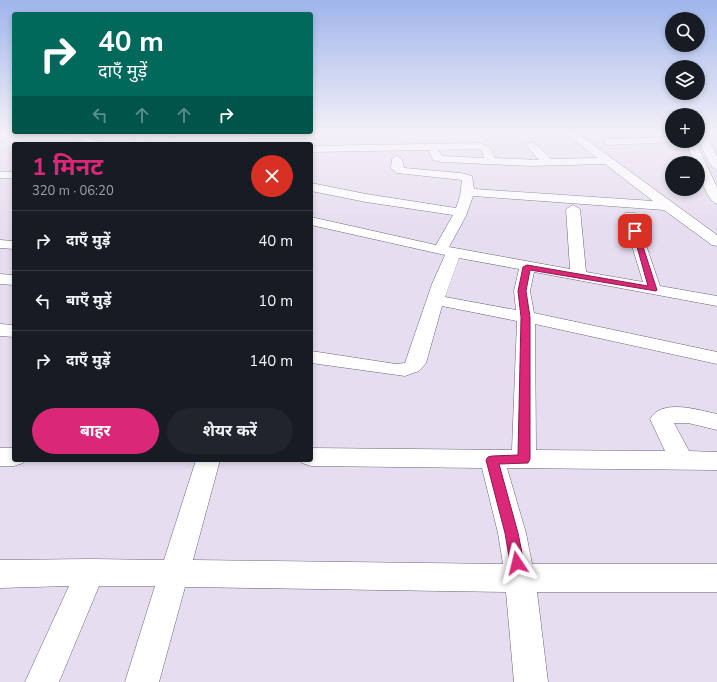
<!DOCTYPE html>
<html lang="hi">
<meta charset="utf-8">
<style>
body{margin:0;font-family:"Nunito Sans","Noto Sans Devanagari",sans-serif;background:#20242c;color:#f1f3f6;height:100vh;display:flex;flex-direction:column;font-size:15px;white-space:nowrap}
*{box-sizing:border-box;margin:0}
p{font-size:13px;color:#9ea1a6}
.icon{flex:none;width:22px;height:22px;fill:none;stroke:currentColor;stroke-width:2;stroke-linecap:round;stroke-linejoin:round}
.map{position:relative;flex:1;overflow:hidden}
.drawer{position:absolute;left:12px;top:142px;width:301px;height:320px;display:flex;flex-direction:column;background:#171b24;border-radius:4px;box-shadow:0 2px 6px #0003}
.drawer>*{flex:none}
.guide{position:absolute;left:12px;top:12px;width:301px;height:122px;border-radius:4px;box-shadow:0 2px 6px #0003;background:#00695c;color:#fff;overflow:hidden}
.buttons{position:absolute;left:665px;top:12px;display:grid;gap:8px}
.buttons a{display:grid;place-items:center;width:40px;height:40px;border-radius:50%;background:#171b24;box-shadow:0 2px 6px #0003;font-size:20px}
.pin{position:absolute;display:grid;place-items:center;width:34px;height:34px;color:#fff;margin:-17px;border-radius:8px;box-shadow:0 2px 6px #0006}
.me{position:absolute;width:44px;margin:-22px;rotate:350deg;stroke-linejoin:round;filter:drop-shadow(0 0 3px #0008)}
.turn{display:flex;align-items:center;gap:14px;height:84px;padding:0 20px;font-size:18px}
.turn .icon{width:52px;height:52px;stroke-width:2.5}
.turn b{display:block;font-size:28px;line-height:34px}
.lanes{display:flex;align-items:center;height:38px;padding:0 20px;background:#0003;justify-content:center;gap:20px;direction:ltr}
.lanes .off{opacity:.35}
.round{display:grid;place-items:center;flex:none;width:42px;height:42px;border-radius:21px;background:#20242c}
.summary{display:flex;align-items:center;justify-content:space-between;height:68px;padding:0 20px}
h1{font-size:24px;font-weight:700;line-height:30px;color:#db2777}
.cta{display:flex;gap:8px;margin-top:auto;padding:8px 20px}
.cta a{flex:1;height:46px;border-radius:24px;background:#db2777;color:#fff;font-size:16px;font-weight:700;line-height:46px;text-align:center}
.cta a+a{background:#20242c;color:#f1f3f6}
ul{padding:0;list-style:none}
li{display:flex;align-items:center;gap:12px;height:60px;padding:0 20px;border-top:1px solid #363941}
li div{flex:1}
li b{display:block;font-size:15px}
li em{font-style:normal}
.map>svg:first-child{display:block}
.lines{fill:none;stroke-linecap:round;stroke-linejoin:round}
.minor-casing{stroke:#6d6575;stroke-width:1}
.minor{fill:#fff;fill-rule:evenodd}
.route{fill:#db2777;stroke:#8e194d}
</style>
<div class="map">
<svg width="717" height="682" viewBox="0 0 717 682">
<rect width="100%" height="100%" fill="#e6def0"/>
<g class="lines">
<g class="minor-casing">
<path id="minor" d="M 5,132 L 19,132 L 0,141 L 0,134 Z
M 68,132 L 81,132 L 101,144 L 88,144 Z
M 140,132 L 150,132 L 143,144 L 133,144 Z
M 187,132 C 181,137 166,138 161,133 Z
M 564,132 L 576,132 L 717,235 L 717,246 L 712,245 L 664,210 L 473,196 L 466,216 L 449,247 L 570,269 L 566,209 L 573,205 L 580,209 L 586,272 L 643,282 L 623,216 L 625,213 L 635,213 L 660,286 L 717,296 L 717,306 L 534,272 L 530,291 L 534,313 L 717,352 L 717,364 L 535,324 L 536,450 L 665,451 L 650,419 C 662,398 698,410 717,414 L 717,430 L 688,423 L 674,423 L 689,451 L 717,452 L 717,470 L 507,468 L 526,533 L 532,564 L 717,564 L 717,592 L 537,592 L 548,682 L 514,682 L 506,592 L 185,587 L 159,682 L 125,682 L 155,586 L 99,586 L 59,682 L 25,682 L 69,586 L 0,588 L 0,560 L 90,559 L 164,560 L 196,460 L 220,460 L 193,560 L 503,564 L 498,533 L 482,468 L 311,466 L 302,463 L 301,460 L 311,460 L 311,448 L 512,450 L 517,321 L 442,306 L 426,363 L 419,371 L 405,376 L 311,363 L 311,351 L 396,364 L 405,363 L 432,284 L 445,255 L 311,225 L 311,217 L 436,245 L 453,215 L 366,202 L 311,191 L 311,183 L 366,194 L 456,208 L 460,196 L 462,180 L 397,173 L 391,168 L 392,159 L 397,156 L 402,159 L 404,168 L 461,173 L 472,176 L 474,189 L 653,201 L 605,164 L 531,166 L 442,162 L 433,160 L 429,152 L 430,150 L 311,152 L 311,146 L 479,143 L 490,147 L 495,158 L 539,160 L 526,145 L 531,142 L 535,143 L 551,159 L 597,158 ZM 478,149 L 482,151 L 484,158 L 442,156 L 438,150 ZM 459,258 L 519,269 L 514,291 L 516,310 L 445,297 Z
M 698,132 L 705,132 L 717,156 L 717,170 C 709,168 698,140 698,132 Z
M 255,133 L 317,132 L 321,135 L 316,138 L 252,138 L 250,136 Z
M 672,137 L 672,141 L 675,142 L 607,145 L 602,142 L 607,139 Z
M 685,141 L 695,141 L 717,187 L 717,204 C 707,201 698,173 698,163 L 695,163 Z
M 0,172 L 14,172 L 14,178 L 0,178 Z
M 0,240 L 14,241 L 14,249 L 0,248 Z
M 0,274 L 14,275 L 14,285 L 0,284 Z
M 0,324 L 14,325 L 14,337 L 0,336 Z
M 0,448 L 14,448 L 14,460 L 24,460 L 23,463 L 14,466 L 0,466 Z"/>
</g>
<use href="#minor" class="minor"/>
</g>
<linearGradient id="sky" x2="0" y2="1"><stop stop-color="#9fb5eb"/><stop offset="0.58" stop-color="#f4f0f8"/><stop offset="1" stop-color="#f4f0f8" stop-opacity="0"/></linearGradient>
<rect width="717" height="228" fill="url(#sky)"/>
<path class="route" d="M 632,229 L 638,231 L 657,290 L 656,291 L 530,270 L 526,291 L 530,317 L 530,459 L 528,463 L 499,464 L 518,533 L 524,563 L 522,568 L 517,569 L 512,568 L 510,563 L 505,533 L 486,460 L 488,457 L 492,456 L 518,455 L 521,317 L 518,291 L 523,267 L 527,265 L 648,286 Z"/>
</svg>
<div class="buttons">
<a><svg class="icon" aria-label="search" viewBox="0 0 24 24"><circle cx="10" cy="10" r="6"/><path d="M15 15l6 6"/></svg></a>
<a><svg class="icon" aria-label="layers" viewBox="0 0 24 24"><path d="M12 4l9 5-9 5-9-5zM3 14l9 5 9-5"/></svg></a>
<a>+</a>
<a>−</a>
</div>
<div class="pin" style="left:635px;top:231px;background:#d93025"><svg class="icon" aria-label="arrive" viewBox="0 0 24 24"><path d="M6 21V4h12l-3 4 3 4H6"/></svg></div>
<svg class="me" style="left:517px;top:563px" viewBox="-20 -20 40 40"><path d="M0-17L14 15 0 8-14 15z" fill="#db2777" stroke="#fff" stroke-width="4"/></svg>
<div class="guide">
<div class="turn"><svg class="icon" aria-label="right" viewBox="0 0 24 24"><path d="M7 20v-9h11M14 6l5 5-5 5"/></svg><div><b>40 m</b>दाएँ मुड़ें</div></div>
<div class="lanes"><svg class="icon off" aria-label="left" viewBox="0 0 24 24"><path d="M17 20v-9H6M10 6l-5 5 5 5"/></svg><svg class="icon off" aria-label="ahead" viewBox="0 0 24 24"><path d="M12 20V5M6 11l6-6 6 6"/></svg><svg class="icon off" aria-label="ahead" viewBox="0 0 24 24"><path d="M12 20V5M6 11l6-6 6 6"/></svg><svg class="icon" aria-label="right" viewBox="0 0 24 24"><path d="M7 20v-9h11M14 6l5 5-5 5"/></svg></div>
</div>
<section class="drawer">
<div class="summary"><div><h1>1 मिनट</h1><p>320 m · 06:20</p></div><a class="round" style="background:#d93025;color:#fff"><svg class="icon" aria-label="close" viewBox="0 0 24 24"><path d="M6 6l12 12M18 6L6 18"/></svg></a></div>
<ul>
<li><svg class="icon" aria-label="right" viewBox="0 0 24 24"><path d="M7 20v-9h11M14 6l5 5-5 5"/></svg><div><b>दाएँ मुड़ें</b></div><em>40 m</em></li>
<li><svg class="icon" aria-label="left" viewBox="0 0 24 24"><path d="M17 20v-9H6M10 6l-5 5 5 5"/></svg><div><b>बाएँ मुड़ें</b></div><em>10 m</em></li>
<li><svg class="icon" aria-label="right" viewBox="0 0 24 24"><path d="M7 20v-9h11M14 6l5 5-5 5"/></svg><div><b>दाएँ मुड़ें</b></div><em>140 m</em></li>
</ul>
<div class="cta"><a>बाहर</a><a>शेयर करें</a></div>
</section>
</div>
